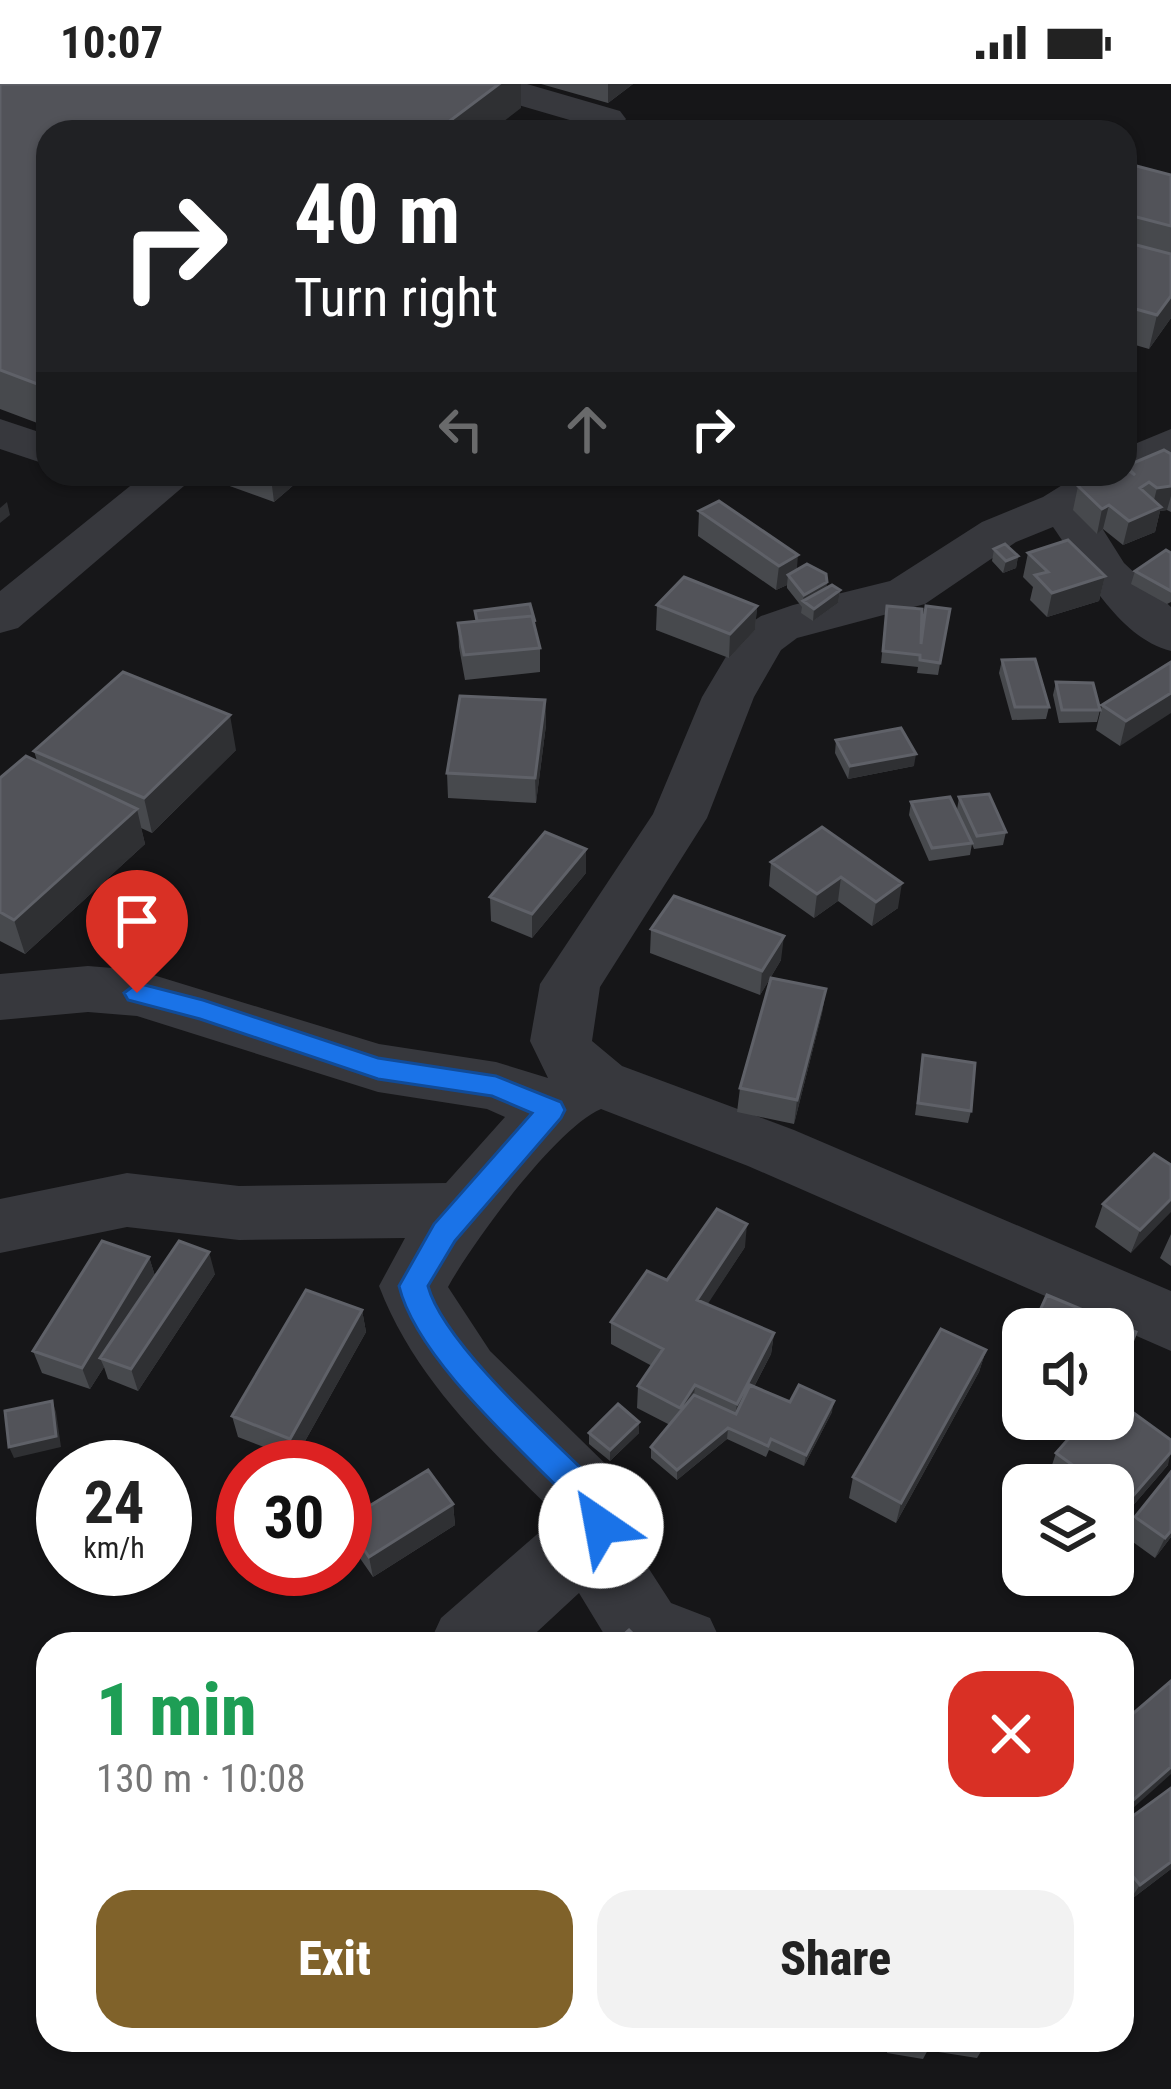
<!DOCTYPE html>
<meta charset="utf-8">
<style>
body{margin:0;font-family:"Roboto Condensed",sans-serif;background:#f2f2f2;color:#222;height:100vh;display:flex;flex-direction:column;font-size:45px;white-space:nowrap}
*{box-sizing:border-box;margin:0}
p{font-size:39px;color:#767676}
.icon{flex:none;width:66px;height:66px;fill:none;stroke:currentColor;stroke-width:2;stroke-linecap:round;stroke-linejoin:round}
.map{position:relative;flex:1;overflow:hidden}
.panel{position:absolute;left:36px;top:1548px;width:1098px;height:420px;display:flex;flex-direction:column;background:#fff;border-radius:36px;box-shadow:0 3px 9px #0004}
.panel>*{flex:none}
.hud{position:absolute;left:36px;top:36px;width:1101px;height:366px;border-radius:36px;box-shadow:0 3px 9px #0004;background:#202124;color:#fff;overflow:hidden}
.tools{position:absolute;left:1002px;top:1224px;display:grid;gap:24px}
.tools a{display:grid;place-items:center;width:132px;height:132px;border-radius:24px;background:#fff;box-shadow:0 3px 9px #0004;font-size:60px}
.speed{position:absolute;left:36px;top:1356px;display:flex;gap:24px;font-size:60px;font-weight:700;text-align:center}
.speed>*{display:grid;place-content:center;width:156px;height:156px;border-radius:50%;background:#fff;box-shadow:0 3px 9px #0004;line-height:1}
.speed small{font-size:30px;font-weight:400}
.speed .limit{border:18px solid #d22;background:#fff;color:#111}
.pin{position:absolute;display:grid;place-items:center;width:102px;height:102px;color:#fff;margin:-123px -51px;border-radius:50% 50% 50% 0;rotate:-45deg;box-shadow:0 0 12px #0007}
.pin .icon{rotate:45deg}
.me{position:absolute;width:132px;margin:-66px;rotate:327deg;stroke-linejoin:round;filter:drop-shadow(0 0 9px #0008)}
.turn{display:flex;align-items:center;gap:42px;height:252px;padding:0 60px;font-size:54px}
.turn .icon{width:156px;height:156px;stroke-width:2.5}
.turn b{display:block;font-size:84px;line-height:102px}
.lanes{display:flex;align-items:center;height:114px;padding:0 60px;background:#0003;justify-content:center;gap:60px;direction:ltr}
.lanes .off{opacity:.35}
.round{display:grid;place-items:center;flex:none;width:126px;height:126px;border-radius:36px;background:#f2f2f2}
.overview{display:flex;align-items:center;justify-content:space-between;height:204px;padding:0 60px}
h1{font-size:72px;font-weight:800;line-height:90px;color:#1e9e55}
.action{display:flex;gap:24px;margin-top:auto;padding:24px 60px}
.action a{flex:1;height:138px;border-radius:36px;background:#80622a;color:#fff;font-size:48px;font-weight:800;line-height:138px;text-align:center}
.action a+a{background:#f2f2f2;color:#222}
.status{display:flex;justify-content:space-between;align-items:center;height:84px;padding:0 60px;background:#fff;direction:ltr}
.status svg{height:33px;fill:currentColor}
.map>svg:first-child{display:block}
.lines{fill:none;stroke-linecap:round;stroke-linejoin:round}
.minor{fill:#37383d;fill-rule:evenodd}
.wall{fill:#47494d}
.shaded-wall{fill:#2f3033}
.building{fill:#525359;stroke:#5f6168;stroke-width:3}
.route{fill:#1a73e8;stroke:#114b97;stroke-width:3}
</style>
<div class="status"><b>10:07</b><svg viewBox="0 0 49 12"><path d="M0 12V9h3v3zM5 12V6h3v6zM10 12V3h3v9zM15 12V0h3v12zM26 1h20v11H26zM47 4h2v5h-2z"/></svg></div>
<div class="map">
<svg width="1171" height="2005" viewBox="0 0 1171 2005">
<rect width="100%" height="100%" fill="#161618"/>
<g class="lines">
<path class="minor" d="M 468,0 L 527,0 L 620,27 L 626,35 L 615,48 L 574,48 L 580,39 L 474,8 Z
M 0,335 L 48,351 L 48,381 L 0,365 Z
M 1171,345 L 1171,378 L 1133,395 L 1090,425 L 1124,479 L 1171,523 L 1171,567 C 1117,553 1083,485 1053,443 L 1016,458 L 925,520 L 797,554 L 781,566 L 754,613 L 707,734 L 600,903 L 592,957 L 622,982 L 794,1046 L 1171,1207 L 1171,1267 L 748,1082 L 601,1025 C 556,1044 472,1159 448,1203 L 490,1267 L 625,1399 L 638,1441 L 631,1457 L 671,1519 L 710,1534 L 722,1560 L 610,1560 L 579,1509 L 524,1560 L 429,1560 L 441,1534 L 558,1432 C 487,1362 415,1296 379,1202 L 405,1154 L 239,1156 L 127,1143 L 0,1169 L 0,1115 L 127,1089 L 239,1102 L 446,1099 L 505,1033 L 487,1025 L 378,1008 L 137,932 L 88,928 L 0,936 L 0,890 L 88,882 L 137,886 L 379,960 L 496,978 L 548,994 L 530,957 L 540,900 L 653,730 L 702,613 L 743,544 L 761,532 L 793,521 L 890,497 L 982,438 L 1043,413 L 1080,390 L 1125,390 L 1125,364 Z
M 145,390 L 198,390 L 18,544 L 0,549 L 0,507 Z"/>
</g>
<path class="wall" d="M 0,0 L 521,0 L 521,24 L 48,48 L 48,343 L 0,325 Z
M 541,0 L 633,0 L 608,19 Z
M 1125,79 L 1171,91 L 1171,234 L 1149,265 L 1125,258 Z
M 1171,370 L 1171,428 L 1167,426 L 1160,427 L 1155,448 L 1123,461 L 1103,445 L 1097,450 L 1073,426 L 1078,402 L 1125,384 L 1126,382 Z
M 212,390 L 303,390 L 303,393 L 274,418 L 213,396 Z
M 699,427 L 797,486 L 827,498 L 826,503 L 840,506 L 838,519 L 813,537 L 801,529 L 802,523 L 787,504 L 787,501 L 776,506 L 698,452 Z
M 994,465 L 1018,472 L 1016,484 L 1003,489 L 992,477 Z
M 1028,469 L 1105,492 L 1099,517 L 1047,533 L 1030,516 L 1033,503 L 1023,493 Z
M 1171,469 L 1171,518 L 1167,520 L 1131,500 L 1135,487 Z
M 657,521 L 757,522 L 755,546 L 729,574 L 656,546 Z
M 887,522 L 921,555 L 950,525 L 938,591 L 917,589 L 918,583 L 881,579 Z
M 475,527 L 540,564 L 540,588 L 465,596 L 459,563 L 458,539 L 476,537 Z
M 1002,576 L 1049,623 L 1046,635 L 1012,636 L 999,589 Z
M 1171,578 L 1120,662 L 1096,646 L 1102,621 Z
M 1056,598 L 1100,626 L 1097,638 L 1059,639 L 1053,611 Z
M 545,616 L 546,641 L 536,719 L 448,714 L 447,689 Z
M 836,656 L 914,682 L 848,695 L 835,669 Z
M 236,666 L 152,749 L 141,744 L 145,760 L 25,870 L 0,857 L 0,694 L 37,677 L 34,667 Z
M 959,713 L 1006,748 L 1003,761 L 974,765 L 972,760 L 970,771 L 929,777 L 909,731 L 911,718 L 957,726 Z
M 822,743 L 898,824 L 872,842 L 838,817 L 814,834 L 769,802 L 771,778 Z
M 586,789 L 532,854 L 491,837 L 490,813 Z
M 651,845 L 781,876 L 760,911 L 650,869 Z
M 826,905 L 822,929 L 794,1040 L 737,1028 L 740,1004 Z
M 923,971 L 971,1027 L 968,1039 L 915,1031 Z
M 1171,1081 L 1131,1169 L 1095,1143 L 1103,1120 Z
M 1171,1150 L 1171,1182 L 1160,1174 Z
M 745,1163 L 707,1220 L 774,1249 L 771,1270 L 754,1303 L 790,1318 L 832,1328 L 804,1382 L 769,1366 L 766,1373 L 727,1355 L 677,1396 L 651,1374 L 651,1363 L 670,1341 L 637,1324 L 638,1302 L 652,1282 L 611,1260 L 611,1238 L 667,1196 Z
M 149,1173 L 155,1192 L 215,1190 L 138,1307 L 108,1295 L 104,1283 L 90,1305 L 42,1289 L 33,1267 Z
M 1047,1211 L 1136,1248 L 1119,1290 L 1113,1288 L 1113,1245 L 1032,1245 Z
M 362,1226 L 366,1248 L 295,1375 L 238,1353 L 232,1332 Z
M 986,1266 L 979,1288 L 896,1439 L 849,1414 L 853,1393 Z
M 589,1349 L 639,1349 L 610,1377 L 589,1360 Z
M 1056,1369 L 1168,1381 L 1117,1440 L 1113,1437 L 1113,1401 L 1064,1401 L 1049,1390 Z
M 453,1420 L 455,1441 L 373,1493 L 348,1457 L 345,1437 Z
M 1135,1433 L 1171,1453 L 1155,1474 L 1126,1453 Z
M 1171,1704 L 1171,1785 L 1129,1817 L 1122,1808 L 1122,1740 Z
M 888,1956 L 930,1956 L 930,1962 L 923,1975 L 887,1969 Z
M 933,1956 L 986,1956 L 985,1961 L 977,1974 L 932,1967 Z"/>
<path class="shaded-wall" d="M 499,0 L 521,0 L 521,24 L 490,48 L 435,48 Z
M 608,0 L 633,0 L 608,19 Z
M 1171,212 L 1171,234 L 1149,265 L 1157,231 Z
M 275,390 L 303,390 L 303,393 L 274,418 L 271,394 Z
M 1171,402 L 1171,412 L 1167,426 L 1160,427 L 1155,448 L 1123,461 L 1129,437 L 1151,428 L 1157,404 Z
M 7,418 L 10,431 L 0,439 L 0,424 Z
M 1109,421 L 1103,445 L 1097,450 L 1102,425 Z
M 798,471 L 796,496 L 788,491 L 787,501 L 776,506 L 779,482 Z
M 1018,472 L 1016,484 L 1003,489 L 1006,477 Z
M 1105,492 L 1099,517 L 1047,533 L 1052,509 Z
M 827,498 L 826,510 L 803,517 L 804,511 Z
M 840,506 L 838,519 L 813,537 L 814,525 Z
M 757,522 L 755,546 L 729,574 L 730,550 Z
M 1171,609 L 1171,629 L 1120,662 L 1126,637 Z
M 545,616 L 546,641 L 536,719 L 535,694 Z
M 230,631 L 236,666 L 152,749 L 144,714 Z
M 916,670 L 914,682 L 848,695 L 850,682 Z
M 137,725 L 145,760 L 25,870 L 14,836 Z
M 586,765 L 586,789 L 532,854 L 532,830 Z
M 841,793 L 838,817 L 814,834 L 817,810 Z
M 902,799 L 898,824 L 872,842 L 876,818 Z
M 784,852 L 781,876 L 760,911 L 762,887 Z
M 826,905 L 822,929 L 794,1040 L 797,1016 Z
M 1171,1115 L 1171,1128 L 1131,1169 L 1140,1146 Z
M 747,1140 L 745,1163 L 696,1238 L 697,1216 Z
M 209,1168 L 215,1190 L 138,1307 L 131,1285 Z
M 149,1173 L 156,1195 L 100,1274 L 104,1283 L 90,1305 L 82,1284 Z
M 362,1226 L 366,1248 L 295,1375 L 290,1355 Z
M 774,1249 L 771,1270 L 734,1341 L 737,1320 Z
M 986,1266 L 979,1288 L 896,1439 L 901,1419 Z
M 695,1301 L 693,1322 L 678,1345 L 680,1324 Z
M 52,1317 L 56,1328 L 61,1363 L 14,1374 L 9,1363 Z
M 834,1317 L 832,1328 L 804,1382 L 806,1371 Z
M 639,1338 L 639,1349 L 610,1377 L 610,1366 Z
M 728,1344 L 727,1355 L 677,1396 L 677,1386 Z
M 1171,1368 L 1168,1381 L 1117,1440 L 1126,1420 Z
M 453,1420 L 455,1441 L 373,1493 L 369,1473 Z
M 1171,1447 L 1171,1453 L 1155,1474 L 1165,1454 Z
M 1171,1683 L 1171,1690 L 1122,1734 L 1122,1726 Z
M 1171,1778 L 1171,1785 L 1129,1817 L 1140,1801 Z"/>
<path class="building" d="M 0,0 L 499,0 L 435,48 L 48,48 L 48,304 L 0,286 Z
M 1125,79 L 1171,91 L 1171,142 L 1125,130 Z
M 1125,158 L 1171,170 L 1171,212 L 1157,231 L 1125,222 Z
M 1164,366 L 1171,370 L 1171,402 L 1157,404 L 1149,398 L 1140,404 L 1161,423 L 1129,437 L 1109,421 L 1102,425 L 1078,402 L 1103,390 L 1125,390 L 1125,384 L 1135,391 L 1126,382 Z
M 719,417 L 798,471 L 779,482 L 699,427 Z
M 1068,456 L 1105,492 L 1052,509 L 1035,491 L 1048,488 L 1028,469 Z
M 1005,460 L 1018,472 L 1006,477 L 994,465 Z
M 1166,466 L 1171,469 L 1171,507 L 1135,487 Z
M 807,480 L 826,490 L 827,498 L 804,511 L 788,491 Z
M 684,493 L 757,522 L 730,550 L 657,521 Z
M 832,501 L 840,506 L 814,525 L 803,517 Z
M 530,520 L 535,538 L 532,532 L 477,537 L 475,527 Z
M 887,522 L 922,525 L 921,560 L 926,522 L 950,525 L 940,579 L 920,576 L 920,571 L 883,567 Z
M 532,532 L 540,564 L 464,571 L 458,539 Z
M 1035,575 L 1049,623 L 1015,623 L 1002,576 Z
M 1171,578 L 1171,609 L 1126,637 L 1102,621 Z
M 123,588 L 230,631 L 144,714 L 34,667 Z
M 1056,598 L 1093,599 L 1100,626 L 1062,626 Z
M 460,612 L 545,616 L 535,694 L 447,689 Z
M 901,644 L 916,670 L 850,682 L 836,656 Z
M 26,672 L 137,725 L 14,836 L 0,828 L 0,694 Z
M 989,710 L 1006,748 L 977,752 L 959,713 Z
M 950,713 L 972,759 L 932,764 L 911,718 Z
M 822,743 L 902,799 L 876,818 L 841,793 L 817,810 L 771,778 Z
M 545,748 L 586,765 L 532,830 L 490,813 Z
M 674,812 L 784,852 L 762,887 L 651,845 Z
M 771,894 L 826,905 L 797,1016 L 740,1004 Z
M 923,971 L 975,979 L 971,1027 L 918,1019 Z
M 1154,1070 L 1171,1081 L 1171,1115 L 1140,1146 L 1103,1120 Z
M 717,1125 L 747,1140 L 697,1216 L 774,1249 L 737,1320 L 695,1301 L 680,1324 L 638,1302 L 663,1265 L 611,1238 L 647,1187 L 667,1196 Z
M 102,1157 L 149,1173 L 82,1284 L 33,1267 Z
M 179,1157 L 209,1168 L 131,1285 L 100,1274 Z
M 306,1206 L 362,1226 L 290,1355 L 232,1332 Z
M 1047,1211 L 1136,1248 L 1124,1279 L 1113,1275 L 1113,1245 L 1042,1245 L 1033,1242 Z
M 941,1245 L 986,1266 L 901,1419 L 853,1393 Z
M 750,1301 L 790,1318 L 799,1301 L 834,1317 L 806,1371 L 771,1355 L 768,1362 L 728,1344 L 677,1386 L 651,1363 L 694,1311 L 736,1330 Z
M 1113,1314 L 1171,1356 L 1171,1368 L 1126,1420 L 1113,1410 L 1113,1401 L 1100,1401 L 1056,1369 L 1086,1335 L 1113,1335 Z
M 52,1317 L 56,1352 L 9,1363 L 5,1327 Z
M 618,1320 L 639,1338 L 610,1366 L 589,1349 Z
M 428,1386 L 453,1420 L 369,1473 L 345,1437 Z
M 1171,1388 L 1171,1447 L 1165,1454 L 1135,1433 Z
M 629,1546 L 643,1560 L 613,1560 Z
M 1171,1597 L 1171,1683 L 1122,1726 L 1122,1639 Z
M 1171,1704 L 1171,1778 L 1140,1801 L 1122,1779 L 1122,1740 Z
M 895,1956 L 930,1956 L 930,1962 Z
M 951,1956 L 986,1956 L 985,1961 Z"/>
<path class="route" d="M 137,899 L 203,916 L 378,974 L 496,992 L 561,1018 L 565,1026 L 561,1034 L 455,1157 L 428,1202 C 444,1262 563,1365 610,1412 L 617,1442 L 612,1452 L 601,1456 L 589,1452 L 583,1429 C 528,1371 417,1277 399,1202 L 434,1140 L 532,1029 L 492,1012 L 378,995 L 200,935 L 128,916 L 124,909 Z"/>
</svg>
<div class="tools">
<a><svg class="icon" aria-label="sound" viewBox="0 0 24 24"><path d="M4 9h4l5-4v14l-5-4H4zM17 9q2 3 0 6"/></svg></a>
<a><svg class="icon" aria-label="layers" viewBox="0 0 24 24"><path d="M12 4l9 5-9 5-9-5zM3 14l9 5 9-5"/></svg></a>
</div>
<div class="speed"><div>24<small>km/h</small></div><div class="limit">30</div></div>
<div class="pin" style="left:137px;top:909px;background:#d93025"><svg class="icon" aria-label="arrive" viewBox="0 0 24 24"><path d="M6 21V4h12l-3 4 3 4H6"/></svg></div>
<svg class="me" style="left:601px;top:1442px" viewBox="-20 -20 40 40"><circle r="19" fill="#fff"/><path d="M0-13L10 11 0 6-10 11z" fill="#1a73e8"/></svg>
<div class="hud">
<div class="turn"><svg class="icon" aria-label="right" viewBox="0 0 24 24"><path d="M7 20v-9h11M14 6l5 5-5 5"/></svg><div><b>40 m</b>Turn right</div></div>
<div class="lanes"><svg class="icon off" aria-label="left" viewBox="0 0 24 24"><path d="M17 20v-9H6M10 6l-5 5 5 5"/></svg><svg class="icon off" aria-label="ahead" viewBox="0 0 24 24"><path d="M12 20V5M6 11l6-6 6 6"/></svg><svg class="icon" aria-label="right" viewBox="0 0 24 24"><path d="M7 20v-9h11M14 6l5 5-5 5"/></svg></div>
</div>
<section class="panel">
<div class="overview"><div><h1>1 min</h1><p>130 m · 10:08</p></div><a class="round" style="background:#d93025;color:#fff"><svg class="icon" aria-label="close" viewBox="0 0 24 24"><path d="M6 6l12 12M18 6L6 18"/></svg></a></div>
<div class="action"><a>Exit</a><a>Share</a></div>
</section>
</div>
